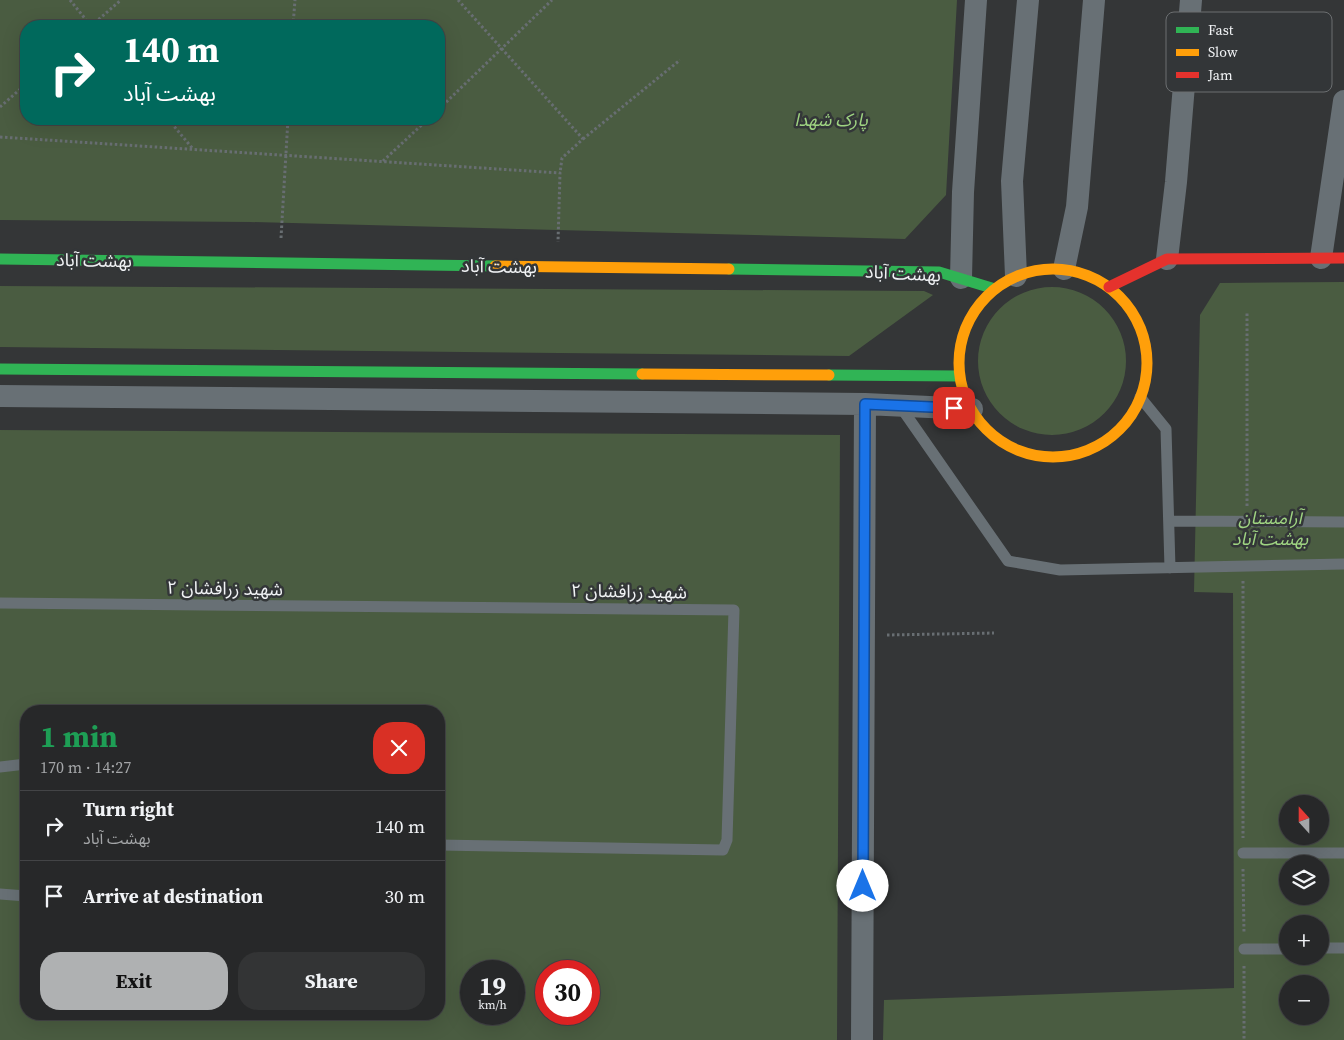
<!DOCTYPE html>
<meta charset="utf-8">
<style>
body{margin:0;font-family:"Source Serif 4","Noto Sans Arabic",serif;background:#333435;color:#f1f3f6;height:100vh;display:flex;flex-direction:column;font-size:19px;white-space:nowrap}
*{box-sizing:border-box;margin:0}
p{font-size:16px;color:#a4a6a8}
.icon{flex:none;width:28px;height:28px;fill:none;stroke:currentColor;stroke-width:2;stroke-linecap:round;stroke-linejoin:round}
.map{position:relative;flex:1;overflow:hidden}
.details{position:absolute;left:20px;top:705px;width:425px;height:315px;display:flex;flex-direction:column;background:#272829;border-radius:20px;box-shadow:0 5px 20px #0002,0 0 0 1px #434446}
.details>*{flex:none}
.banner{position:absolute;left:20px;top:20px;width:425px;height:105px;border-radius:20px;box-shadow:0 5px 20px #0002,0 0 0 1px #434446;background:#00695c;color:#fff;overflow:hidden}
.needle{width:32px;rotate:339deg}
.buttons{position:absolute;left:1279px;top:795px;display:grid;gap:10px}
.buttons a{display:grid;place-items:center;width:50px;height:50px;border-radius:50%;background:#272829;box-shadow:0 5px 20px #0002,0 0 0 1px #434446;font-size:25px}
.speed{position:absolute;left:460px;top:960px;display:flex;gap:10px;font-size:25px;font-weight:700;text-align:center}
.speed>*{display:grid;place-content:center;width:65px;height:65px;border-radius:50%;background:#272829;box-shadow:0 5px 20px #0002,0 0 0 1px #434446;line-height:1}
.speed small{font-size:12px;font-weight:400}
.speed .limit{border:8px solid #d22;background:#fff;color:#111}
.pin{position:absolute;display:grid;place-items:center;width:42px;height:42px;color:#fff;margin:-21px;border-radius:10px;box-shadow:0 2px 8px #0006}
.me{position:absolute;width:55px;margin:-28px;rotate:0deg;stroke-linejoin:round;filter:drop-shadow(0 0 4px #0008)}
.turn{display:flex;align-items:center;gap:18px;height:105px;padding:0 20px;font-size:22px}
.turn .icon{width:65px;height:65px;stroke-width:2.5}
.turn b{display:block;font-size:35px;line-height:42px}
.round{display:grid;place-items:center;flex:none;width:52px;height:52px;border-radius:20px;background:#333435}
.headline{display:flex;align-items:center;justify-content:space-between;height:85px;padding:0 20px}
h1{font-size:30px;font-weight:700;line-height:38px;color:#1e9e55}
.action{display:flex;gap:10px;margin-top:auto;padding:10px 20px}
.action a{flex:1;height:58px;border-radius:20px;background:#afb1b2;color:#111;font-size:20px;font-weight:700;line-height:58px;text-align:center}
.action a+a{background:#333435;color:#f1f3f6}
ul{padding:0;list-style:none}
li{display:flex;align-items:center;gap:15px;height:70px;padding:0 20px;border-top:1px solid #434446}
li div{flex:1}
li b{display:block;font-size:19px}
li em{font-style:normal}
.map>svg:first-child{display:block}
.green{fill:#4a5c41;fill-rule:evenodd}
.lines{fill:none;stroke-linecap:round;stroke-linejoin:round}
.path{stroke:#686e72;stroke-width:3;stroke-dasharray:2.5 2.5;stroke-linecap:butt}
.lane{stroke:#687075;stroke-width:11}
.street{stroke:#687075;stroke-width:22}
.fast{stroke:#30b455;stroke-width:11}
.slow{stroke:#ff9f0a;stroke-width:11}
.jam{stroke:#e5322d;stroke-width:11}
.route-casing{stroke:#114b97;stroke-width:12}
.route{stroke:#1a73e8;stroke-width:9}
.labels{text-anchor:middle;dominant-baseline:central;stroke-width:5;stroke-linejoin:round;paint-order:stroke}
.park-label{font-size:18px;font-style:italic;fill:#9fd482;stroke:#333638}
.street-label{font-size:18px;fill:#f1f3f5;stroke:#333638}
.key{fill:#333638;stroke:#6c6f71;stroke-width:1}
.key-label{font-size:14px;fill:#f1f3f5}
</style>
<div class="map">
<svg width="1344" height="1040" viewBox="0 0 1344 1040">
<rect width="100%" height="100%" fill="#343637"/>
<path class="green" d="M 0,0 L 957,0 L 946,195 L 905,239 L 250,222 L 0,220 ZM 26,26 L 439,26 L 439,119 L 26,119 Z
M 1344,282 L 1344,1040 L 883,1040 L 884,1000 L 1234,988 L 1233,593 L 1194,592 L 1200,315 L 1220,283 ZM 1288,804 L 1320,804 L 1320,836 L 1288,836 ZM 1288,864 L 1320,864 L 1320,896 L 1288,896 ZM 1288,924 L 1320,924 L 1320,956 L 1288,956 ZM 1288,984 L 1320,984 L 1320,1016 L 1288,1016 Z
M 0,286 L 924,291 L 933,295 L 849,356 L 0,347 Z
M978 361a74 74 0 1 1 148 0a74 74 0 1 1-148 0Z
M 0,430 L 840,435 L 837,1040 L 0,1040 ZM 26,711 L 439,711 L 439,1014 L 26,1014 ZM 471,971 L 514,971 L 514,1014 L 471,1014 ZM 546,971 L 589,971 L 589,1014 L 546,1014 Z"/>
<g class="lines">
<path class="path" d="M 70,0 L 91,26
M 458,0 L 583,139 L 562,158 L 560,173
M 91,26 L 121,0
M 293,26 L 295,0
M 0,107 L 26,84
M 439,109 L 552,0
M 168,119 L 193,149
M 0,137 L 560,173 L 558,242
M 583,139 L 680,60
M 383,161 L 428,119
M 281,238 L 288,119
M 1247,506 L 1247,313
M 1243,581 L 1243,838
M 887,635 L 994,633
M 1243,869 L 1244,933
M 1244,966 L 1244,1040"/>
<path class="lane" d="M 1140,397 L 1166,429 L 1170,568
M 900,406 L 1008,561 L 1060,570 L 1344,564
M 1169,521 L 1344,522
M 0,603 L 734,610 L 727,840 L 723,850 L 439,845
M 0,767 L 26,764
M 1243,853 L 1344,853
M 0,894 L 26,896
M 1320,948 L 1344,948
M 1244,949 L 1288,949"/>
<path class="street" d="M 1321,258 L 1344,101
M 1167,259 L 1176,182 L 1191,0
M 1064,269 L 1077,207 L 1094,0
M 1016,276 L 1012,181 L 1028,0
M 961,278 L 963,192 L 976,0
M 0,396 L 865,404 L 972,409
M 862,1040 L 865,404"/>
<path class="fast" d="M 0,259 L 495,266
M 729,269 L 939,272 L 995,289
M 0,369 L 642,374
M 829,375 L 959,376"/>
<path class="slow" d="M 495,266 L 729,269
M959 363a94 94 0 1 1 188 0a94 94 0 1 1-188 0Z
M 642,374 L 829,375"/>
<path class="jam" d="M 1109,287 L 1167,259 L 1344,258"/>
</g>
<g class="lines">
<g class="route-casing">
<path id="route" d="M 863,886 L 865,404 L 954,408"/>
</g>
<use href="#route" class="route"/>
</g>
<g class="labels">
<g class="park-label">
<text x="831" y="119">پارک شهدا</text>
<text x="1270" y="517">آرامستان<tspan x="1270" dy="21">بهشت آباد</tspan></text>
</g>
<g class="street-label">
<text transform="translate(94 260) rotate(1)">بهشت آباد</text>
<text transform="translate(499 266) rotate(1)">بهشت آباد</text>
<text transform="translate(903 273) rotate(3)">بهشت آباد</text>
<text transform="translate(225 588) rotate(1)">شهید زرافشان ۲</text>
<text transform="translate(629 591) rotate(1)">شهید زرافشان ۲</text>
</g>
</g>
<rect x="1166" y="12" width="166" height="80" rx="8" class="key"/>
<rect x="1176" y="27" width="23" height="6" fill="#30b455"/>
<rect x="1176" y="49" width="23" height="7" fill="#ff9f0a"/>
<rect x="1176" y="72" width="23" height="6" fill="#e5322d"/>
<g class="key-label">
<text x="1208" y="35">Fast</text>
<text x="1208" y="57">Slow</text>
<text x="1208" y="80">Jam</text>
</g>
</svg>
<div class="buttons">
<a><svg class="needle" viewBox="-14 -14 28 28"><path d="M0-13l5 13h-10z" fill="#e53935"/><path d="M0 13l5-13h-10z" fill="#a4a6a8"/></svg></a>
<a><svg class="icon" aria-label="layers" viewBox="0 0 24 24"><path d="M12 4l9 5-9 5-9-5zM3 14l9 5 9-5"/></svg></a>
<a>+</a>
<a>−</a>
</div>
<div class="speed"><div>19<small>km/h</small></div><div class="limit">30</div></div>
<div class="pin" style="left:954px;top:408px;background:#d93025"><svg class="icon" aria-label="arrive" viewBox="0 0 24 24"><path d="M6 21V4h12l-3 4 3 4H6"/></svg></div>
<svg class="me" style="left:863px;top:886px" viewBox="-20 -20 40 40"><circle r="19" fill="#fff"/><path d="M0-13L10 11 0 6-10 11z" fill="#1a73e8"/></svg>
<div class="banner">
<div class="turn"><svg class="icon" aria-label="right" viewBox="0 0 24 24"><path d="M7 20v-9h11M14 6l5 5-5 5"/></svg><div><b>140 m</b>بهشت آباد</div></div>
</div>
<section class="details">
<div class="headline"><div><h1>1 min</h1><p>170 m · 14:27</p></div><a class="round" style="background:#d93025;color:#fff"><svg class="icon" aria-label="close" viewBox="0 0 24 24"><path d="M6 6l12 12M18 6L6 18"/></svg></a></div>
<ul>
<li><svg class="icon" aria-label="right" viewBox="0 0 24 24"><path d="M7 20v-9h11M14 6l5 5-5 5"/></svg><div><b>Turn right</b><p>بهشت آباد</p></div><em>140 m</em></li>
<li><svg class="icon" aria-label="arrive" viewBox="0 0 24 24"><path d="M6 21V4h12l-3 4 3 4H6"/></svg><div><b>Arrive at destination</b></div><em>30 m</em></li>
</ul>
<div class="action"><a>Exit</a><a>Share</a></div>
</section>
</div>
